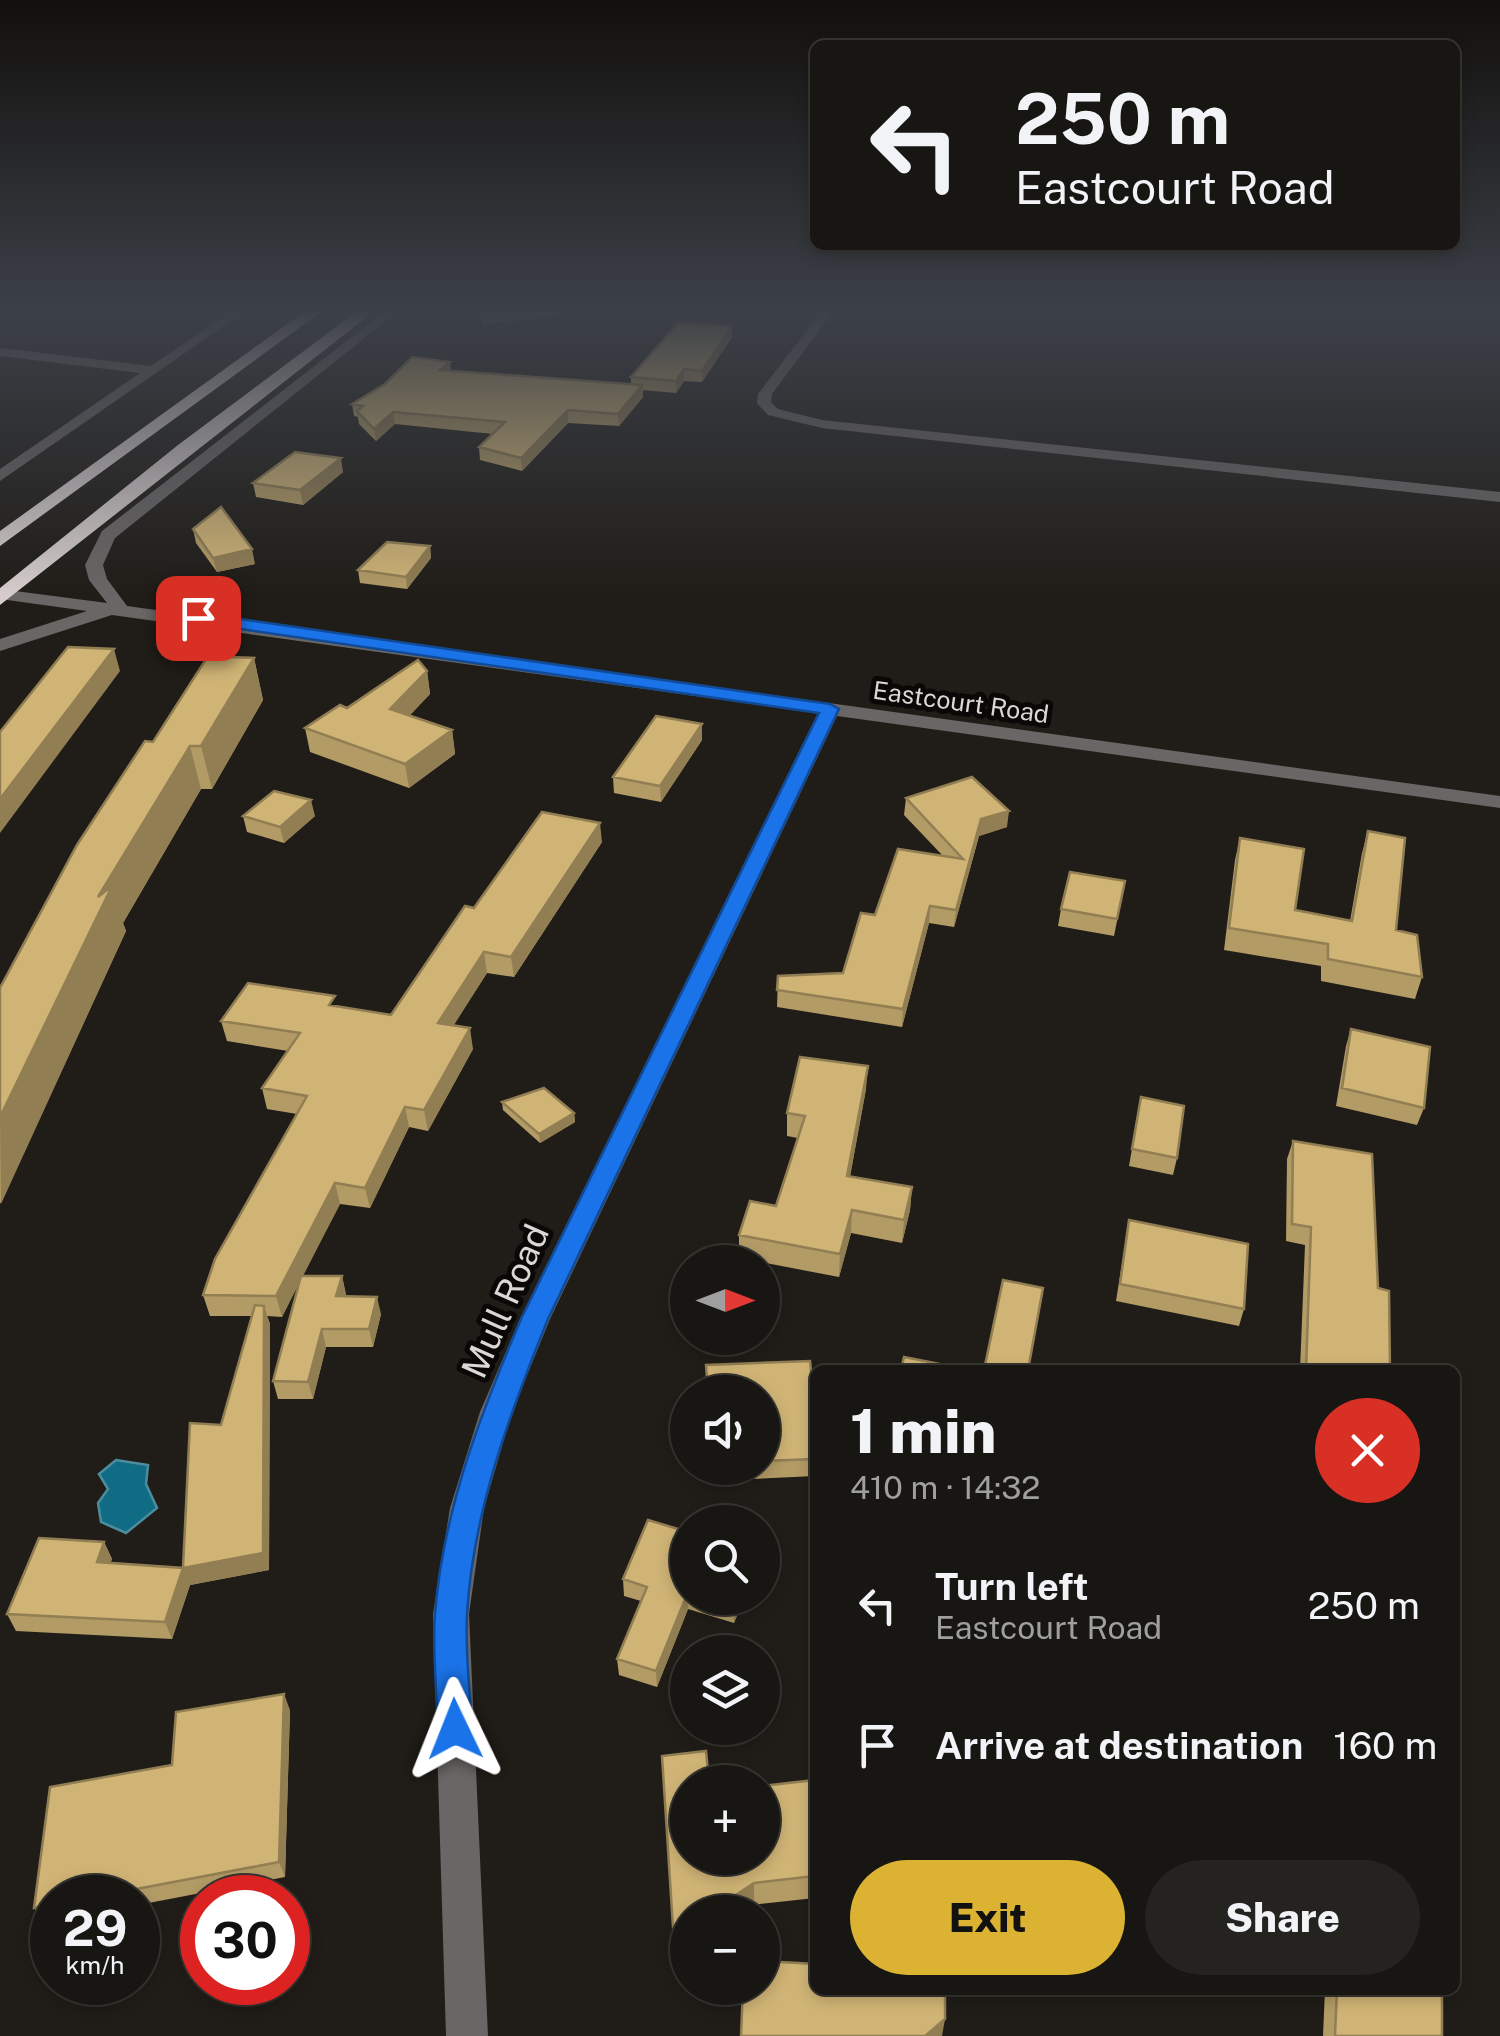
<!DOCTYPE html>
<meta charset="utf-8">
<style>
body{margin:0;font-family:"Public Sans",sans-serif;background:#252320;color:#f1f3f6;height:100vh;display:flex;flex-direction:column;font-size:38px;white-space:nowrap}
*{box-sizing:border-box;margin:0}
p{font-size:32px;color:#9f9f9f}
.icon{flex:none;width:55px;height:55px;fill:none;stroke:currentColor;stroke-width:2;stroke-linecap:round;stroke-linejoin:round}
.map{position:relative;flex:1;overflow:hidden}
.panel{position:absolute;left:810px;top:1365px;width:650px;height:630px;display:flex;flex-direction:column;background:#181612;border-radius:15px;box-shadow:0 5px 15px #0003,0 0 0 2px #363532}
.panel>*{flex:none}
.top-card{position:absolute;left:810px;top:40px;width:650px;height:210px;border-radius:15px;box-shadow:0 5px 15px #0003,0 0 0 2px #363532;background:#181612;color:#f1f3f6;overflow:hidden}
.needle{width:65px;rotate:90deg}
.controls{position:absolute;left:670px;top:1245px;display:grid;gap:20px}
.controls a{display:grid;place-items:center;width:110px;height:110px;border-radius:50%;background:#181612;box-shadow:0 5px 15px #0003,0 0 0 2px #363532;font-size:50px}
.speed{position:absolute;left:30px;top:1875px;display:flex;gap:20px;font-size:50px;font-weight:700;text-align:center}
.speed>*{display:grid;place-content:center;width:130px;height:130px;border-radius:50%;background:#181612;box-shadow:0 5px 15px #0003,0 0 0 2px #363532;line-height:1}
.speed small{font-size:25px;font-weight:400}
.speed .limit{border:15px solid #d22;background:#fff;color:#111}
.pin{position:absolute;display:grid;place-items:center;width:85px;height:85px;color:#fff;margin:-42px;border-radius:20px;box-shadow:0 5px 15px #0006}
.me{position:absolute;width:110px;margin:-55px;rotate:358deg;stroke-linejoin:round;filter:drop-shadow(0 0 8px #0008)}
.turn{display:flex;align-items:center;gap:35px;height:210px;padding:0 40px;font-size:45px}
.turn .icon{width:130px;height:130px;stroke-width:2.5}
.turn b{display:block;font-size:70px;line-height:85px}
.round{display:grid;place-items:center;flex:none;width:105px;height:105px;border-radius:52px;background:#252320}
.overview{display:flex;align-items:center;justify-content:space-between;height:170px;padding:0 40px}
h1{font-size:60px;font-weight:800;line-height:75px}
.action{display:flex;gap:20px;margin-top:auto;padding:20px 40px}
.action a{flex:1;height:115px;border-radius:60px;background:#dcb233;color:#111;font-size:40px;font-weight:800;line-height:115px;text-align:center}
.action a+a{background:#252320;color:#f1f3f6}
ul{padding:0;list-style:none}
li{display:flex;align-items:center;gap:30px;height:140px;padding:0 40px}
li div{flex:1}
li b{display:block;font-size:38px}
li em{font-style:normal}
.map>svg:first-child{display:block}
.water{fill:#106c84;stroke:#4c8c9c;stroke-width:2.5}
.lines{fill:none;stroke-linecap:round;stroke-linejoin:round}
.minor{fill:#6a6665;fill-rule:evenodd}
.highway{fill:#d6cdcc;fill-rule:evenodd}
.wall{fill:#b39b65}
.shaded-wall{fill:#927e53}
.building{fill:#d0b476;stroke:#927e53;stroke-width:2.5}
.route{fill:#1a73e8;stroke:#114b97;stroke-width:2.5}
.labels{text-anchor:middle;dominant-baseline:central;stroke-width:10;stroke-linejoin:round;paint-order:stroke}
.far-street-label{font-size:25px;fill:#d9d8d4;stroke:#090806}
.near-street-label{font-size:35px;fill:#d9d8d4;stroke:#090806}
</style>
<div class="map">
<svg width="1500" height="2036" viewBox="0 0 1500 2036">
<rect width="100%" height="100%" fill="#201d18"/>
<path class="water" d="M 116,1460 L 148,1465 L 146,1484 L 157,1508 L 126,1533 L 101,1522 L 98,1503 L 108,1489 L 99,1474 Z"/>
<g class="lines">
<path class="minor" d="M 230,312 L 244,312 L 0,481 L 0,469 L 140,373 L 0,356 L 0,348 L 151,366 Z
M 384,312 L 397,312 L 115,538 L 103,565 L 107,579 L 127,606 L 1500,796 L 1500,808 L 837,716 L 550,1319 L 512,1412 L 484,1508 L 469,1614 L 488,2036 L 446,2036 L 433,1614 L 450,1508 L 480,1412 L 520,1319 L 818,713 L 112,615 L 0,651 L 0,639 L 87,611 L 0,599 L 0,589 L 107,603 L 89,580 L 85,565 L 102,531 Z
M 821,312 L 833,312 L 772,394 L 771,402 L 778,409 L 822,420 L 1500,492 L 1500,502 L 822,428 L 768,415 L 757,403 L 758,394 Z"/>
<path class="highway" d="M 304,312 L 321,312 L 0,546 L 0,531 Z
M 356,312 L 373,312 L 0,605 L 0,588 L 178,445 Z"/>
</g>
<path class="wall" d="M 732,337 L 702,382 L 684,381 L 676,393 L 643,390 L 643,397 L 619,426 L 568,423 L 522,471 L 480,460 L 479,447 L 493,434 L 395,424 L 376,441 L 359,424 L 358,417 L 354,416 L 352,404 L 450,362 L 451,371 L 631,384 L 631,377 Z
M 343,472 L 303,505 L 256,497 L 253,483 Z
M 193,529 L 255,564 L 217,572 L 196,543 Z
M 430,546 L 431,558 L 407,589 L 360,583 L 358,570 Z
M 254,658 L 263,700 L 212,789 L 201,789 L 123,923 L 126,931 L 0,1204 L 0,988 Z
M 427,671 L 430,694 L 410,715 L 452,730 L 455,754 L 409,788 L 310,752 L 305,728 Z
M 702,724 L 702,740 L 661,802 L 614,793 L 613,777 Z
M 906,798 L 1007,827 L 979,836 L 954,927 L 929,923 L 902,1027 L 777,1007 L 778,976 L 843,973 L 875,915 L 943,856 L 904,815 Z
M 243,816 L 315,816 L 284,843 L 247,832 Z
M 1368,831 L 1396,930 L 1422,977 L 1415,999 L 1321,981 L 1321,966 L 1224,950 L 1235,860 L 1240,838 L 1295,910 L 1350,921 L 1362,853 Z
M 602,842 L 514,977 L 487,973 L 453,1025 L 473,1049 L 428,1131 L 409,1127 L 370,1208 L 340,1204 L 302,1276 L 342,1276 L 346,1296 L 381,1314 L 373,1347 L 326,1347 L 313,1399 L 278,1399 L 273,1381 L 300,1280 L 282,1317 L 267,1316 L 270,1324 L 269,1570 L 190,1585 L 172,1639 L 16,1631 L 7,1614 L 104,1542 L 112,1559 L 110,1563 L 183,1568 L 252,1316 L 210,1316 L 203,1295 L 297,1114 L 267,1109 L 262,1088 L 288,1051 L 227,1041 L 221,1021 L 337,1006 L 391,1015 L 474,908 Z
M 1125,881 L 1114,936 L 1058,926 L 1061,909 Z
M 1351,1029 L 1424,1108 L 1417,1125 L 1336,1106 L 1346,1046 Z
M 866,1089 L 850,1176 L 912,1187 L 910,1210 L 902,1243 L 851,1233 L 839,1277 L 739,1258 L 739,1235 L 776,1206 L 798,1138 L 787,1136 L 787,1113 Z
M 1141,1097 L 1177,1158 L 1173,1175 L 1129,1166 Z
M 502,1102 L 574,1113 L 575,1122 L 540,1143 L 503,1110 Z
M 1293,1141 L 1378,1288 L 1390,1370 L 1300,1370 L 1305,1245 L 1286,1241 L 1287,1159 Z
M 1129,1220 L 1244,1309 L 1239,1326 L 1116,1301 Z
M 762,1392 L 815,1405 L 815,1476 L 712,1481 L 711,1468 L 762,1468 Z
M 688,1532 L 688,1598 L 744,1598 L 734,1623 L 688,1609 L 657,1687 L 619,1675 L 617,1659 L 641,1601 L 624,1596 L 623,1579 Z
M 290,1710 L 285,1877 L 138,1905 L 138,1898 L 52,1898 L 52,1921 L 44,1923 L 34,1908 Z
M 662,1756 L 688,1858 L 815,1780 L 815,1898 L 688,1912 L 688,1947 L 674,1948 Z
M 1325,1990 L 1442,1990 L 1442,2036 L 1323,2036 Z"/>
<path class="shaded-wall" d="M 481,312 L 564,312 L 565,315 L 482,324 Z
M 732,326 L 732,337 L 702,382 L 702,371 Z
M 450,362 L 451,374 L 440,370 Z
M 684,369 L 684,381 L 676,393 L 676,381 Z
M 642,385 L 643,397 L 619,426 L 618,414 Z
M 568,410 L 568,423 L 522,471 L 521,458 Z
M 393,412 L 395,424 L 376,441 L 374,429 Z
M 341,458 L 343,472 L 303,505 L 300,490 Z
M 430,546 L 431,558 L 407,589 L 406,577 Z
M 252,549 L 255,564 L 217,572 L 213,558 Z
M 114,649 L 120,671 L 0,833 L 0,799 Z
M 254,658 L 263,700 L 212,789 L 201,746 Z
M 427,671 L 430,694 L 394,732 L 390,709 Z
M 702,724 L 702,740 L 661,802 L 660,786 Z
M 452,730 L 455,754 L 409,788 L 405,764 Z
M 190,746 L 201,789 L 123,923 L 126,931 L 1,1204 L 0,1117 L 98,897 Z
M 311,800 L 315,816 L 284,843 L 280,827 Z
M 1009,811 L 1007,827 L 979,836 L 954,927 L 956,910 L 981,819 Z
M 600,823 L 602,842 L 514,977 L 511,957 Z
M 930,906 L 929,923 L 902,1027 L 903,1009 Z
M 484,952 L 487,973 L 442,1044 L 438,1023 Z
M 470,1028 L 473,1049 L 428,1131 L 424,1110 Z
M 868,1066 L 866,1089 L 846,1199 L 847,1176 Z
M 405,1107 L 409,1127 L 370,1208 L 365,1188 Z
M 574,1113 L 575,1122 L 540,1143 L 539,1134 Z
M 335,1183 L 340,1204 L 282,1317 L 276,1296 Z
M 912,1187 L 910,1210 L 902,1243 L 904,1220 Z
M 852,1210 L 851,1233 L 839,1277 L 840,1254 Z
M 342,1276 L 346,1294 L 341,1314 L 336,1296 Z
M 377,1297 L 381,1314 L 373,1347 L 369,1329 Z
M 264,1306 L 270,1324 L 269,1570 L 190,1585 L 172,1639 L 165,1622 Z
M 322,1329 L 326,1347 L 313,1399 L 308,1382 Z
M 104,1542 L 112,1559 L 105,1579 L 97,1562 Z
M 687,1592 L 688,1609 L 657,1687 L 656,1671 Z
M 738,1598 L 744,1598 L 734,1623 L 734,1607 Z
M 284,1694 L 290,1710 L 285,1877 L 279,1862 Z
M 754,1883 L 754,1905 L 742,1912 L 724,1912 L 724,1903 Z
M 945,2019 L 942,2036 L 925,2036 Z"/>
<path class="building" d="M 678,323 L 732,326 L 702,371 L 684,369 L 676,381 L 631,377 Z
M 412,357 L 450,362 L 440,370 L 642,385 L 618,414 L 568,410 L 521,458 L 479,447 L 505,422 L 393,412 L 374,429 L 357,411 L 363,406 L 352,404 L 385,384 Z
M 295,452 L 341,458 L 300,490 L 253,483 Z
M 221,507 L 252,549 L 213,558 L 193,529 Z
M 387,542 L 430,546 L 406,577 L 358,570 Z
M 68,647 L 114,649 L 0,799 L 0,732 Z
M 208,656 L 254,658 L 201,746 L 190,746 L 98,897 L 112,886 L 0,1117 L 0,988 L 77,845 L 145,741 L 153,742 Z
M 418,660 L 427,671 L 390,709 L 452,730 L 405,764 L 305,728 L 340,705 L 347,708 Z
M 656,716 L 702,724 L 660,786 L 613,777 Z
M 972,777 L 1009,811 L 981,819 L 956,910 L 930,906 L 903,1009 L 777,990 L 778,976 L 843,973 L 861,913 L 875,915 L 898,849 L 963,859 L 906,798 Z
M 274,791 L 311,800 L 280,827 L 243,816 Z
M 542,812 L 600,823 L 511,957 L 484,952 L 438,1023 L 470,1028 L 424,1110 L 405,1107 L 365,1188 L 335,1183 L 276,1296 L 203,1295 L 215,1259 L 307,1096 L 262,1088 L 300,1033 L 221,1021 L 248,983 L 335,996 L 329,1005 L 391,1015 L 465,906 L 474,908 Z
M 1368,831 L 1405,838 L 1396,930 L 1417,935 L 1422,977 L 1328,959 L 1328,944 L 1229,928 L 1240,838 L 1304,849 L 1295,910 L 1352,921 Z
M 1070,872 L 1125,881 L 1117,919 L 1061,909 Z
M 1351,1029 L 1430,1047 L 1424,1108 L 1342,1088 Z
M 800,1057 L 868,1066 L 847,1176 L 912,1187 L 904,1220 L 852,1210 L 840,1254 L 739,1235 L 750,1201 L 776,1206 L 805,1116 L 787,1113 Z
M 544,1088 L 574,1113 L 539,1134 L 502,1102 Z
M 1141,1097 L 1184,1106 L 1177,1158 L 1132,1149 Z
M 1293,1141 L 1372,1154 L 1378,1288 L 1389,1291 L 1390,1370 L 1306,1370 L 1311,1227 L 1292,1224 Z
M 1129,1220 L 1248,1244 L 1244,1309 L 1120,1284 Z
M 301,1276 L 342,1276 L 336,1296 L 377,1297 L 369,1329 L 322,1329 L 308,1382 L 273,1381 Z
M 1003,1280 L 1043,1288 L 1028,1370 L 984,1370 Z
M 255,1305 L 264,1306 L 263,1553 L 183,1568 L 190,1423 L 221,1425 Z
M 904,1357 L 970,1370 L 901,1370 Z
M 810,1361 L 815,1405 L 815,1459 L 762,1461 L 762,1392 L 708,1392 L 706,1365 Z
M 648,1520 L 688,1532 L 688,1592 L 656,1671 L 617,1659 L 647,1587 L 623,1579 Z
M 39,1538 L 104,1542 L 97,1562 L 183,1568 L 165,1622 L 7,1614 Z
M 705,1598 L 738,1598 L 734,1607 Z
M 284,1694 L 279,1862 L 89,1898 L 52,1898 L 52,1904 L 34,1908 L 50,1787 L 172,1765 L 176,1712 Z
M 706,1751 L 709,1782 L 688,1782 L 688,1858 L 762,1858 L 762,1786 L 815,1780 L 815,1876 L 754,1883 L 724,1903 L 724,1912 L 688,1912 L 688,1926 L 673,1927 L 662,1756 Z
M 762,1961 L 815,1964 L 815,1990 L 945,1990 L 945,2019 L 925,2036 L 741,2036 L 743,1988 L 762,1988 Z
M 1337,1990 L 1442,1990 L 1442,2036 L 1335,2036 Z"/>
<linearGradient id="sky" x2="0" y2="1"><stop stop-color="#12100d"/><stop offset="0.52" stop-color="#3c4048"/><stop offset="1" stop-color="#3c4048" stop-opacity="0"/></linearGradient>
<rect width="1500" height="597" fill="url(#sky)"/>
<path class="route" d="M 198,613 L 830,704 L 839,709 L 548,1319 C 510,1413 473,1511 467,1614 C 465,1652 470,1691 472,1729 L 467,1741 L 455,1746 L 443,1741 L 438,1729 C 437,1691 432,1651 435,1614 C 443,1510 481,1413 521,1319 L 819,713 L 192,622 L 192,615 Z"/>
<g class="labels">
<g class="far-street-label">
<text transform="translate(961 702) rotate(8)">Eastcourt Road</text>
</g>
<g class="near-street-label">
<text transform="translate(505 1301) rotate(-66)">Mull Road</text>
</g>
</g>
</svg>
<div class="controls">
<a><svg class="needle" viewBox="-14 -14 28 28"><path d="M0-13l5 13h-10z" fill="#e53935"/><path d="M0 13l5-13h-10z" fill="#9f9f9f"/></svg></a>
<a><svg class="icon" aria-label="sound" viewBox="0 0 24 24"><path d="M4 9h4l5-4v14l-5-4H4zM17 9q2 3 0 6"/></svg></a>
<a><svg class="icon" aria-label="search" viewBox="0 0 24 24"><circle cx="10" cy="10" r="6"/><path d="M15 15l6 6"/></svg></a>
<a><svg class="icon" aria-label="layers" viewBox="0 0 24 24"><path d="M12 4l9 5-9 5-9-5zM3 14l9 5 9-5"/></svg></a>
<a>+</a>
<a>−</a>
</div>
<div class="speed"><div>29<small>km/h</small></div><div class="limit">30</div></div>
<div class="pin" style="left:198px;top:618px;background:#d93025"><svg class="icon" aria-label="arrive" viewBox="0 0 24 24"><path d="M6 21V4h12l-3 4 3 4H6"/></svg></div>
<svg class="me" style="left:455px;top:1729px" viewBox="-20 -20 40 40"><path d="M0-17L14 15 0 8-14 15z" fill="#1a73e8" stroke="#fff" stroke-width="4"/></svg>
<div class="top-card">
<div class="turn"><svg class="icon" aria-label="left" viewBox="0 0 24 24"><path d="M17 20v-9H6M10 6l-5 5 5 5"/></svg><div><b>250 m</b>Eastcourt Road</div></div>
</div>
<section class="panel">
<div class="overview"><div><h1>1 min</h1><p>410 m · 14:32</p></div><a class="round" style="background:#d93025;color:#fff"><svg class="icon" aria-label="close" viewBox="0 0 24 24"><path d="M6 6l12 12M18 6L6 18"/></svg></a></div>
<ul>
<li><svg class="icon" aria-label="left" viewBox="0 0 24 24"><path d="M17 20v-9H6M10 6l-5 5 5 5"/></svg><div><b>Turn left</b><p>Eastcourt Road</p></div><em>250 m</em></li>
<li><svg class="icon" aria-label="arrive" viewBox="0 0 24 24"><path d="M6 21V4h12l-3 4 3 4H6"/></svg><div><b>Arrive at destination</b></div><em>160 m</em></li>
</ul>
<div class="action"><a>Exit</a><a>Share</a></div>
</section>
</div>
